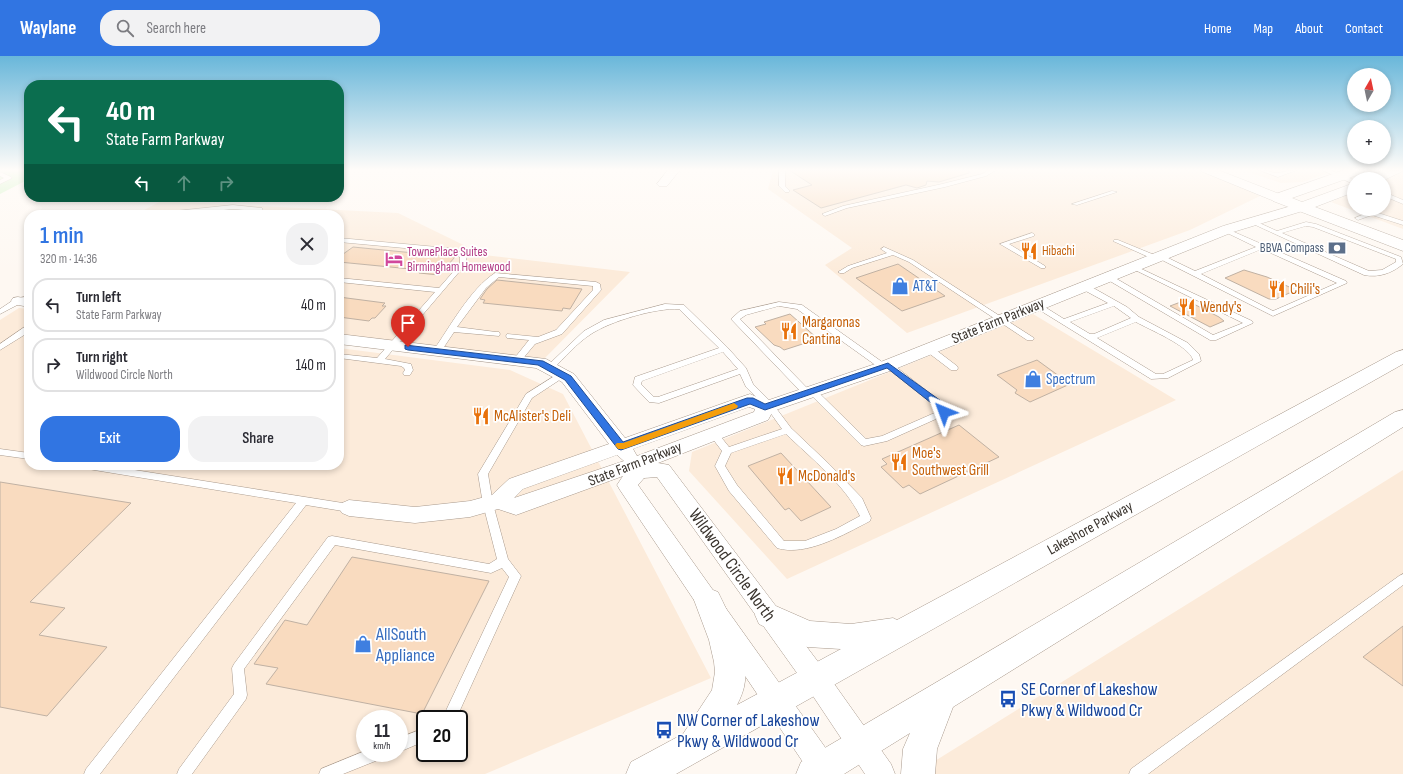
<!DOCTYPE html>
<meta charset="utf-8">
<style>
body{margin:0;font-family:"Sofia Sans Condensed",sans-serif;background:#f2f2f3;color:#2b2b33;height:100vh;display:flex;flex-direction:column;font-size:15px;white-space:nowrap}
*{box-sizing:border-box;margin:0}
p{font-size:13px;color:#7c7c81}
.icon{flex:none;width:22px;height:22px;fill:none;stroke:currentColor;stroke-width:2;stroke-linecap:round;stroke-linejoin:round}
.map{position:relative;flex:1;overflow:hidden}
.sheet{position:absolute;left:24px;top:154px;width:320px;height:260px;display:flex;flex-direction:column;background:#fff;border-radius:16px;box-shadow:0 2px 6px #0003}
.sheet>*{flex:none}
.banner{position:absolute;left:24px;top:24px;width:320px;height:122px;border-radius:16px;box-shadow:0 2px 6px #0003;background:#0b6e4f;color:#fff;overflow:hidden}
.needle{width:26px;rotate:9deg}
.controls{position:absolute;left:1347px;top:12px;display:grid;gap:8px}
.controls a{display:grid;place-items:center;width:44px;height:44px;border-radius:50%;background:#fff;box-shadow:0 2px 6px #0003;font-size:20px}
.speed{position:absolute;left:356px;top:654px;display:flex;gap:8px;font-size:20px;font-weight:700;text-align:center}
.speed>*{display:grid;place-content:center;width:52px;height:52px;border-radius:50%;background:#fff;box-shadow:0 2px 6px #0003;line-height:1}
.speed small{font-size:10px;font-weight:400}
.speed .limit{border:2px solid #111;border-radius:6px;background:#fff;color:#111}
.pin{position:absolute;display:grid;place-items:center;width:34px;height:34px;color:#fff;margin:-41px -17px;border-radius:50% 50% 50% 0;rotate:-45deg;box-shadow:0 0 4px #0007}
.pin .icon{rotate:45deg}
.me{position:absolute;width:44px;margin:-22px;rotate:316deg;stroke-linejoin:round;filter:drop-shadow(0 0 3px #0008)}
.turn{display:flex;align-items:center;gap:14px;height:84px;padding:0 16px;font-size:18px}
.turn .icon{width:52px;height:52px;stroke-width:2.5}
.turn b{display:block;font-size:28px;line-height:34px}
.lanes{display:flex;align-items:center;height:38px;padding:0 16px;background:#0003;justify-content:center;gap:20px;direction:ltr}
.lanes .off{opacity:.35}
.round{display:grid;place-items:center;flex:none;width:42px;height:42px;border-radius:16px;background:#f2f2f3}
.head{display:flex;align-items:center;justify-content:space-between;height:68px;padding:0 16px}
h1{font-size:24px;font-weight:600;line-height:30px;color:#3175e2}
.button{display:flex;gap:8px;margin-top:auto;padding:8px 16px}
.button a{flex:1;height:46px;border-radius:16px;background:#3175e2;color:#fff;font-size:16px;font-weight:600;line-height:46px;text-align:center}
.button a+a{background:#f2f2f3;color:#2b2b33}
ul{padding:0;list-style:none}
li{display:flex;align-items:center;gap:12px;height:54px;margin:0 8px 6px;padding:0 8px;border:2px solid #e1e1e2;border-radius:16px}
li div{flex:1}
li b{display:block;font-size:15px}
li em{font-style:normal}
header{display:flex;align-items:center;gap:24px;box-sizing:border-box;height:56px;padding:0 20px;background:#3175e2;color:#fff}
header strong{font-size:19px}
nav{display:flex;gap:22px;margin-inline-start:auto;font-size:14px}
.search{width:280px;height:36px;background:#f2f2f3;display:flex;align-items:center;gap:10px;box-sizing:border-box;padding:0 14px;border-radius:16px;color:#7c7c81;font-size:15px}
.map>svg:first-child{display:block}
.built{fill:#fcebda;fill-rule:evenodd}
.green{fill:#bcf2ad}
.building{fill:#f9dbbf;stroke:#c0b1a3}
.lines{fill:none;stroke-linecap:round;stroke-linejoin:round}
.service-casing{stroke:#a99a8d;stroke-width:1}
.minor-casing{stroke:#a99a8d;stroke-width:1}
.tertiary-casing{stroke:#a99a8d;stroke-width:1}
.secondary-casing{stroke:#a99a8d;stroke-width:1}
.service{fill:#fff;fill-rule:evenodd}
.minor{fill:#fff;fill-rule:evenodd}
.tertiary{fill:#fff;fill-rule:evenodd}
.secondary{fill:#fff;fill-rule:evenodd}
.route{fill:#3175e2;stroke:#204c93}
.slow{fill:#f59e0b}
.labels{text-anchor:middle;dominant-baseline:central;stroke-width:3.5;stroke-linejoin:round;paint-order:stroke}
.far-service-label{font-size:13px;fill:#4e5e75;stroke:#fff;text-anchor:end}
.far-food-label{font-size:13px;fill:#c56008;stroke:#fff;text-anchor:start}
.far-hotel-label{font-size:13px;fill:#b23c85;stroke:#fff;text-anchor:start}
.shop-label{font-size:15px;fill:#366cbe;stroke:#fff;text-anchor:start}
.food-label{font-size:15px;fill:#c56008;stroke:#fff;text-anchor:start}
.street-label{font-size:15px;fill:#3a342e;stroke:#fff}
.near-street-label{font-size:18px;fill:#3a342e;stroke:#fff}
.near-shop-label{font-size:18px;fill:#366cbe;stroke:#fff;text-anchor:start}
.near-transit-label{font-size:18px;fill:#164399;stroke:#fff;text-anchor:start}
</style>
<header>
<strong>Waylane</strong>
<div class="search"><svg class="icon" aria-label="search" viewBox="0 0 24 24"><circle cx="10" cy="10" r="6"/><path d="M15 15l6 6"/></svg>Search here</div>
<nav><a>Home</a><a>Map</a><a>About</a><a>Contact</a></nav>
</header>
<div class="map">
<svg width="1403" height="718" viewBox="0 0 1403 718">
<rect width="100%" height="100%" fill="#fef8f2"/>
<path class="built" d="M 773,114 L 1203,114 L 1260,140 L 1190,174 L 907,277 L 825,209 L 852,192 L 768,133 Z
M 1242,114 L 1337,114 L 1303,126 L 1281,127 Z
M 1403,115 L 1403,173 L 1331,146 L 1354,136 L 1354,153 L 1384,153 L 1384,123 Z
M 161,145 L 398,157 L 484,199 L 630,216 L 540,307 L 339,283 L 339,159 L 135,159 Z
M 19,252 L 29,253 L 29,409 L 339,409 L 339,292 L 510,314 L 563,338 L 711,622 L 485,718 L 0,718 L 0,264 ZM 365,663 L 399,663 L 399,697 L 365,697 ZM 425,663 L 459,663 L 459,697 L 425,697 Z
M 1033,258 L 1176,344 L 787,523 L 689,415 L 692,396 Z
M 1403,414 L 1403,718 L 914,718 Z"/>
<path class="green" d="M 0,114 L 29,114 L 29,123 L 0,138 Z"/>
<path class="building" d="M 789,114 L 969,114 L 969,117 L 939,126 L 927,125 L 926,129 L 917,132 L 906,129 L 821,152 L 793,134 L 812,129 Z
M 353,191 L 455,201 L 439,219 L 419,217 L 421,214 L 339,206 L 339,201 Z
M 898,208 L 945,240 L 902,255 L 856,222 Z
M 1244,214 L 1267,221 L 1296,234 L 1276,243 L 1269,243 L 1225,222 Z
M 497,224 L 582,233 L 570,253 L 563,252 L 562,255 L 483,247 L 485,244 L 480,243 L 487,233 Z
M 339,241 L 385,247 L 382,250 L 386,250 L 375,262 L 372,262 L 369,265 L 339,261 Z
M 1186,244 L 1219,261 L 1224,265 L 1210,271 L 1170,250 Z
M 790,258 L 818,283 L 784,294 L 780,291 L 774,289 L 755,271 L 766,268 L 764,266 Z
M 1037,304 L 1070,328 L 1030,346 L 1015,337 L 1017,334 L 997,319 Z
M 959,369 L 999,401 L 920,438 L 909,429 L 903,432 L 881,411 L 887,408 L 882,403 Z
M 781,397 L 831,451 L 801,465 L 789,452 L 785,454 L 748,410 Z
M 0,426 L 131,447 L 30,546 L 65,552 L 39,579 L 107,591 L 47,660 L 0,651 Z
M 352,501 L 489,525 L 422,658 L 266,628 L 278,612 L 254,608 L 285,564 L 307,569 Z
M 1403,570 L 1403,630 L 1363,601 Z"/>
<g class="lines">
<g class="service-casing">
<path id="service" d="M 779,114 L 785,114 L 785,130 L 790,135 L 789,136 L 785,136 L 779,130 Z
M 989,114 L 996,114 L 986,120 L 945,131 L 847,152 L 825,160 L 822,158 L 843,150 L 942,128 L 982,118 Z
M 1259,114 C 1266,114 1270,116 1276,117 C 1281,117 1290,114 1297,114 L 1278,121 Z
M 1322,114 L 1330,114 L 1354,124 L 1354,128 Z
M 0,116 L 11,121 L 12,122 L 0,128 L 0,124 L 4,122 L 0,120 Z
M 1112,135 L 1117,136 L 1077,149 L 1072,148 Z
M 1384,136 L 1403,144 L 1403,148 L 1384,140 Z
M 233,149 L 262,152 L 264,159 L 258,159 L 257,155 L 233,153 L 175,159 L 154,159 L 157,157 Z
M 1372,155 L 1403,165 L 1403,169 L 1372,159 L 1358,164 L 1355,162 Z
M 1251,165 L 1255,165 L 1277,175 L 1306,166 L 1316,168 L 1401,201 L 1403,208 C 1392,217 1379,222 1364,219 L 1251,167 ZM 1306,170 L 1313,171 L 1396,203 L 1396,206 L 1382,214 L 1369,215 L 1282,177 Z
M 1225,172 L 1346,225 L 1347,227 L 1273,260 L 1158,202 L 1157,203 L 1153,203 L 1113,185 L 1114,184 L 1118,184 L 1157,200 L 1158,199 L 1162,199 L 1195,215 L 1256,191 L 1223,175 L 1222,174 ZM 1262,193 L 1337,227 L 1273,255 L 1201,218 Z
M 1032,177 L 1034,178 L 1034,180 L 1009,188 L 1045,210 L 1045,212 L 1041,212 L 1000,188 Z
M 339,182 L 448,192 L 461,196 L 467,200 L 465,209 L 385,303 L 411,308 L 413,314 L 410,319 L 404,319 L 403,317 L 405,314 L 404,312 L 401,310 L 339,302 L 339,298 L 377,302 L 435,236 L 339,226 L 339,222 L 439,232 L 460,208 L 460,201 L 448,196 L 339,186 Z
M 884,191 L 913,204 L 1034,282 L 1033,284 L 1027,284 L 909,206 L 893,199 L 852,212 L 844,217 L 840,217 L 838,216 L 848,210 L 887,197 L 881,193 Z
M 1133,209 L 1252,265 L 1253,267 L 1216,284 L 1210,284 L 1103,221 L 1107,219 L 1110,219 L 1213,279 L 1243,267 L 1131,212 L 1131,210 Z
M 495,217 L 596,226 L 600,228 L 601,234 L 562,278 L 535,288 L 520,306 L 517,306 L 513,304 L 529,284 L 507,282 L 506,280 L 507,278 L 538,281 L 556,274 L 593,234 L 593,230 L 499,221 L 486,232 L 457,271 L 496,276 L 499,276 L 500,278 L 499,280 L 454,276 L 440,297 L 434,297 L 433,295 C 450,271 470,233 495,217 Z
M 1082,229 L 1088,229 L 1127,251 L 1139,261 L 1188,287 L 1199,298 L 1201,305 L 1168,322 L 1151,323 L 1033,250 L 1037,248 L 1040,248 L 1064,263 L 1108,247 L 1082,233 ZM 1114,250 L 1131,262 L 1094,278 L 1090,278 L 1070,266 ZM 1136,266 C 1148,273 1190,290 1193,304 L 1163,318 L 1156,318 L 1097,282 Z
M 29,240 L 29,244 L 21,247 L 0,258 L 0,253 L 15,243 Z
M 779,246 L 802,249 L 885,308 L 891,307 L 941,346 L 948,356 L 947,358 L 887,385 L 864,390 L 861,389 L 810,338 L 804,339 L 731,263 L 740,255 ZM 779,250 L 797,253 L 881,313 L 887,312 L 935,350 L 939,355 L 882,380 L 866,383 L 815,333 L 809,334 L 740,263 L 746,259 Z
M 665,248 L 684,249 L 727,291 L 746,312 L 753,328 L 773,348 L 791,372 L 829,408 L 862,442 L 871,462 L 870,465 C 845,478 806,501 777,492 L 729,435 L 715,410 L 722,395 L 709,378 L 711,376 L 717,376 L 729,391 L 782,373 L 767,352 L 746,331 L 740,318 L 659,347 L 649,346 L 633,329 L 635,321 L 719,292 L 679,253 C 655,252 611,265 591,278 C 577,287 564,302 552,314 L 546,314 L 545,312 L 584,275 L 604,264 ZM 723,296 L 738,313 L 658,341 L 654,341 L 641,328 L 642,325 ZM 786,378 C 811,402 845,429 860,460 L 836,473 L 805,485 L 784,485 L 737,429 L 725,410 L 731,397 Z
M 26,270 L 29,270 L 29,276 L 0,294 L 0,288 Z
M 926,291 L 932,291 L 957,310 L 958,312 L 957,314 L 951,314 L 926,295 L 925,293 Z
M 561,316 L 565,319 L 564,321 L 532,342 L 488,418 L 493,448 L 508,503 L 521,520 L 456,663 L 442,663 L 509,521 L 502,512 L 491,517 L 335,489 L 244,613 L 247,639 L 246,643 L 192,718 L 177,718 L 179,713 L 234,638 L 232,612 L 234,608 L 328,481 L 332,480 L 489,508 L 497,503 L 483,448 L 478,418 L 526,338 Z
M 0,393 L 29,397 L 29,403 L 0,399 Z
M 77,409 L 103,409 L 349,448 L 353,449 L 354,452 L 353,455 L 349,456 L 306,449 L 100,718 L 84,718 L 86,713 L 296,447 L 82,412 L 79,411 Z
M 1403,518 L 1403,529 L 1148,718 L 1129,718 L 1131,713 L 1399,520 Z
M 425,672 L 425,685 L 399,696 L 399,682 Z
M 365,695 L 365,697 L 385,697 L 383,702 L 343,718 L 319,718 L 321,713 Z"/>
</g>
<g class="minor-casing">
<path id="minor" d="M 668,114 L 680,114 L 667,130 L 659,130 L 657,128 Z
M 1201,114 L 1218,114 L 1282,139 L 1284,142 L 1278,146 L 1274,145 L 1203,116 Z
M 1302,147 L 1308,151 L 1306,154 L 1233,176 L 890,315 L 773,355 L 768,364 L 658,407 L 669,409 L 825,615 L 891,708 L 895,718 L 865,718 L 807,631 L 657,421 L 644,422 L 638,429 L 837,708 L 841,718 L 811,718 L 620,434 L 617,429 L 623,420 L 516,459 L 498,453 L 470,461 L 415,467 L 349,460 L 342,457 L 339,452 L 342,447 L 349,444 L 415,451 L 470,445 L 492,439 L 509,423 L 609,388 L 562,326 L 536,312 L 339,288 L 339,278 L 546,303 L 574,318 L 625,382 L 744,340 L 750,338 L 766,345 L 878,307 L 1223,170 ZM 749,351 L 755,353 L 754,356 L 637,400 L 633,393 ZM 617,399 L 624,405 L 514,442 L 523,433 Z
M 18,241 L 29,243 L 29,251 L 13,248 L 11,245 L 13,242 Z"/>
</g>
<g class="tertiary-casing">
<path id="tertiary" d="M 1344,114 L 1365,114 L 1363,117 L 1292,142 L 1302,146 L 1354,127 L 1354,136 L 1315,151 L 1403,184 L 1403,195 L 1273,145 L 1271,142 L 1273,139 Z
M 1384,114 L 1403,115 L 1384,124 L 1367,123 L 1369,120 Z
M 634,401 C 643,403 646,407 651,415 L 647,421 C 634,425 629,420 622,409 L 626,403 Z"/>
</g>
<g class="secondary-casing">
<path id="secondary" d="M 1403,294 L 1403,308 L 676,718 L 626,718 L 631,706 L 683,678 L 712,634 L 715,616 L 714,606 L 709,584 L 694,544 L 698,536 L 708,532 L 718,536 C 730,561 749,596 745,625 C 744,634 741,641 737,649 L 841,593 L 807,591 L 797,587 L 759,568 L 755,559 L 759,550 L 769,547 L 810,565 L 851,568 L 893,562 L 897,564 L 1396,296 Z
M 1403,354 L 1403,371 L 953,651 L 937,693 L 935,718 L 901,718 L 903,693 L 910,677 L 844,718 L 796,718 L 801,706 L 1395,356 Z"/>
</g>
<use href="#service" class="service"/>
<use href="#minor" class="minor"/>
<use href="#tertiary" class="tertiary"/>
<use href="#secondary" class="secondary"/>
</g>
<linearGradient id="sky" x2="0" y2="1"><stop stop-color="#69b7da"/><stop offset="0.53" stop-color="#fffcf9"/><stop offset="1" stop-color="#fffcf9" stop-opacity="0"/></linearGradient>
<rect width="1403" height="215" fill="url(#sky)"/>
<path class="route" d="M 405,289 L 543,305 L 571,320 L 623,386 L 747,342 L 753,342 L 765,348 L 888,307 L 941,345 L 949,356 L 947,358 L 941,358 L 935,350 L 887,312 L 765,354 L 750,348 L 621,394 L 618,393 L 565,324 L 538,309 L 408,294 L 405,293 Z"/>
<path class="slow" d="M 734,347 L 738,350 L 737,352 L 624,393 L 618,393 L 615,389 L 617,387 L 623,387 Z"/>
<defs>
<g id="bank-bare" transform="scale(1.38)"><path d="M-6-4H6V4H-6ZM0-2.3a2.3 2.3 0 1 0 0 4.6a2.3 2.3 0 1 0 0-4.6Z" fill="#5c6f8a" stroke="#fff" stroke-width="2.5" paint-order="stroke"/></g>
<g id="restaurant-bare" transform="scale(1.38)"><path d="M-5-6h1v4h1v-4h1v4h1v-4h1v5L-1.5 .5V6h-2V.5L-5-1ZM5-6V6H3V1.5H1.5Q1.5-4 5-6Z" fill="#e8710a" stroke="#fff" stroke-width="2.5" paint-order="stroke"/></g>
<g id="hotel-bare" transform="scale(1.38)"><path d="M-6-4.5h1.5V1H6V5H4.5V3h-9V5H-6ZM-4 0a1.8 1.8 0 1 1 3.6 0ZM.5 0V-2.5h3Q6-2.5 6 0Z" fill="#d1479c" stroke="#fff" stroke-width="2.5" paint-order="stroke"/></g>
<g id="shop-bare" transform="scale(1.38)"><path d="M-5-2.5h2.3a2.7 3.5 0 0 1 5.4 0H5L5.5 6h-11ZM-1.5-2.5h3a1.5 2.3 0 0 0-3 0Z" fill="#3f7fe0" stroke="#fff" stroke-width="2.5" paint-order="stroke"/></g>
<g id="bus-bare" transform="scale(1.38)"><path d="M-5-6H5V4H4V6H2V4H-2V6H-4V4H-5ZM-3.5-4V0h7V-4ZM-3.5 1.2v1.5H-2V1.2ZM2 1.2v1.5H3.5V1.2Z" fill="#1a4fb4" stroke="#fff" stroke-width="2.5" paint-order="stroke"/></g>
</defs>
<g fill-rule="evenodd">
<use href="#bank-bare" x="1337" y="192"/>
<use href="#restaurant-bare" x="1029" y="195"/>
<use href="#hotel-bare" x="394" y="203"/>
<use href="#shop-bare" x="900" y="230"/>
<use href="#restaurant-bare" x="1277" y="233"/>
<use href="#restaurant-bare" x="1187" y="251"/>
<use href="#restaurant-bare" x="789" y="275"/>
<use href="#shop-bare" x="1033" y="323"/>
<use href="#restaurant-bare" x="481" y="360"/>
<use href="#restaurant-bare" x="899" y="406"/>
<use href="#restaurant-bare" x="785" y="420"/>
<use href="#shop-bare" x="363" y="588"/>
<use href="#bus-bare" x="1008" y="643"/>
<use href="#bus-bare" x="664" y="674"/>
</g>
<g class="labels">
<g class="far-service-label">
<text x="1324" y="192">BBVA Compass</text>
</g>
<g class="far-food-label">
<text x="1042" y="195">Hibachi</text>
</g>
<g class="far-hotel-label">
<text x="407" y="196">TownePlace Suites<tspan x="407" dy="15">Birmingham Homewood</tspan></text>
</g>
<g class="shop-label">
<text x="913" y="230">AT&amp;T</text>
<text x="1046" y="323">Spectrum</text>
</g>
<g class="food-label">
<text x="1290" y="233">Chili's</text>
<text x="1200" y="251">Wendy's</text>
<text x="802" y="266">Margaronas<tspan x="802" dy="17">Cantina</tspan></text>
<text x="494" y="360">McAlister's Deli</text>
<text x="912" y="397">Moe's<tspan x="912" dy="17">Southwest Grill</tspan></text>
<text x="798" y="420">McDonald's</text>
</g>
<g class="street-label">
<text transform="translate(998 265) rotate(-22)">State Farm Parkway</text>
<text transform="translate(635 408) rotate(-21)">State Farm Parkway</text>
<text transform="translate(1090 472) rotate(-29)">Lakeshore Parkway</text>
</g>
<g class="near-street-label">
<text transform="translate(732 509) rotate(54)">Wildwood Circle North</text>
</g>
<g class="near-shop-label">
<text x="376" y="578">AllSouth<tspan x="376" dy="21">Appliance</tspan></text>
</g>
<g class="near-transit-label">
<text x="1021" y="633">SE Corner of Lakeshow<tspan x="1021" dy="21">Pkwy &amp; Wildwood Cr</tspan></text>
<text x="677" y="664">NW Corner of Lakeshow<tspan x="677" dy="21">Pkwy &amp; Wildwood Cr</tspan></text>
</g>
</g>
</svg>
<div class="controls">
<a><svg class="needle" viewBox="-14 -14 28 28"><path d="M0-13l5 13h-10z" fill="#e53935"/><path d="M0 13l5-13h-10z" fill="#7c7c81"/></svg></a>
<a>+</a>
<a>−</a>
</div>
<div class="speed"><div>11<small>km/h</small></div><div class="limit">20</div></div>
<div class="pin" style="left:408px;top:291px;background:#d93025"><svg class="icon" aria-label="arrive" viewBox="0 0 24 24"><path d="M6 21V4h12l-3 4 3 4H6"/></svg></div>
<svg class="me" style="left:944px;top:356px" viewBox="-20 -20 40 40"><path d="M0-17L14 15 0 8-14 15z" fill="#3175e2" stroke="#fff" stroke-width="4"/></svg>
<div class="banner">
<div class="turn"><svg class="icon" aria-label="left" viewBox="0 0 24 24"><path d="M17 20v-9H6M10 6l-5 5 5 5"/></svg><div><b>40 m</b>State Farm Parkway</div></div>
<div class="lanes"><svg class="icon" aria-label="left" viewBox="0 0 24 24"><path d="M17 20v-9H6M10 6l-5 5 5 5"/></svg><svg class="icon off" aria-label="ahead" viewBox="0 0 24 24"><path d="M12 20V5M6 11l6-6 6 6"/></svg><svg class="icon off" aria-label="right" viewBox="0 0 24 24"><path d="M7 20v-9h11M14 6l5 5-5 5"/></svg></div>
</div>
<section class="sheet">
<div class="head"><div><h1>1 min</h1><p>320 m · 14:36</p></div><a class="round"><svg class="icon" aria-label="close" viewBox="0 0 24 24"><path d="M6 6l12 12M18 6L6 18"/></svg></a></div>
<ul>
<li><svg class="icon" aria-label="left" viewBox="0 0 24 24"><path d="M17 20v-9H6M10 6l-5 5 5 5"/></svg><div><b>Turn left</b><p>State Farm Parkway</p></div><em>40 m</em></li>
<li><svg class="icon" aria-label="right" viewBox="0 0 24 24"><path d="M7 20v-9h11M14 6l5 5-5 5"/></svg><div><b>Turn right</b><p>Wildwood Circle North</p></div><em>140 m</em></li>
</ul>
<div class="button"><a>Exit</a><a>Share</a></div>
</section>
</div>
